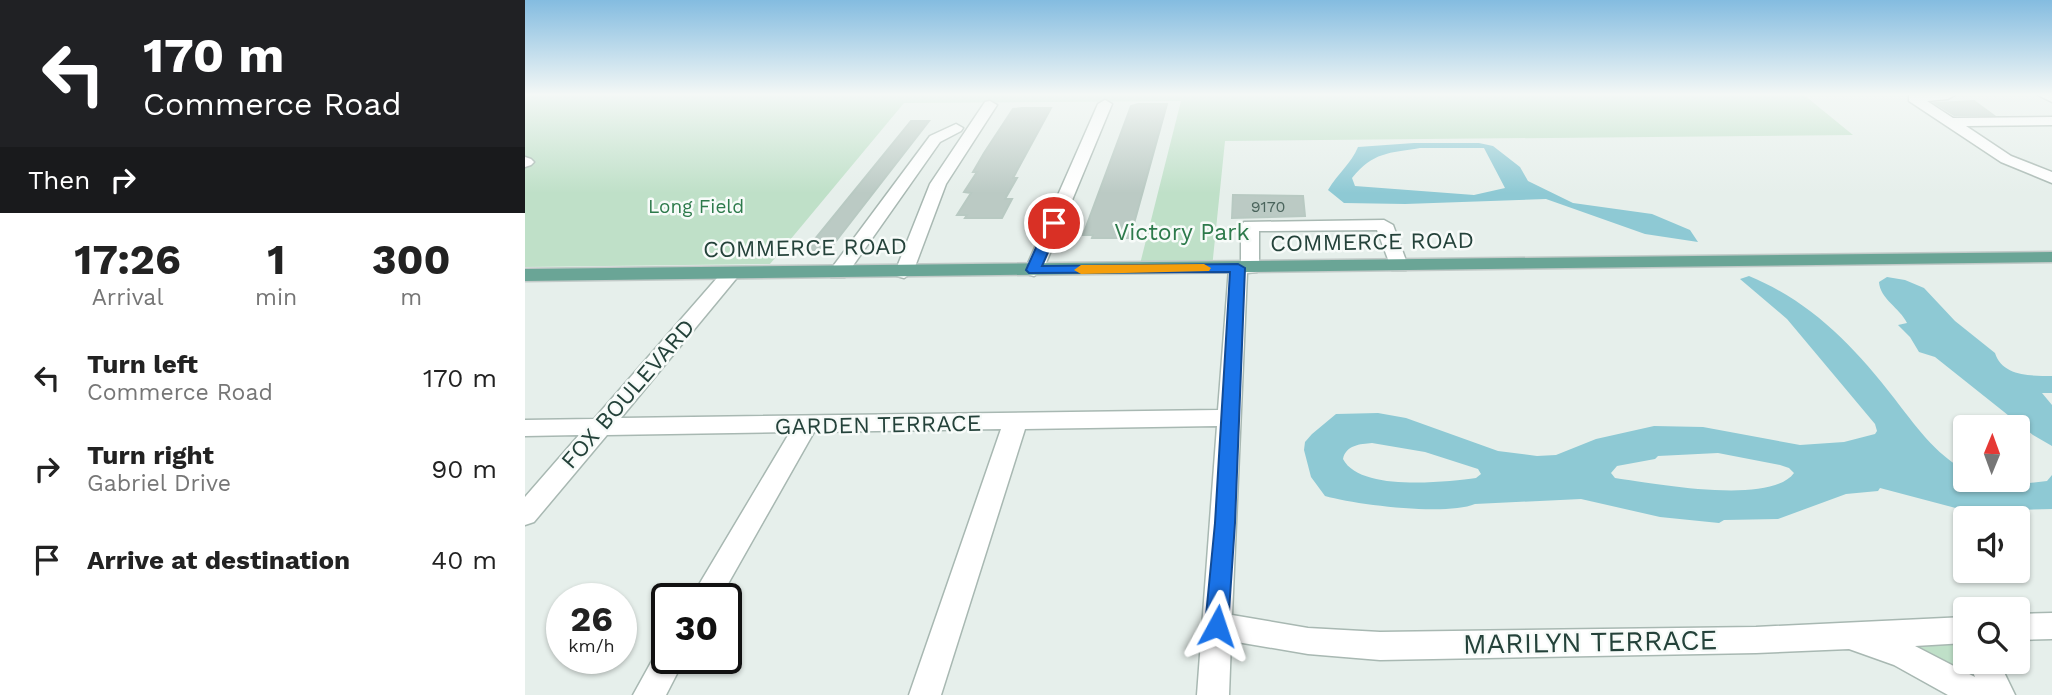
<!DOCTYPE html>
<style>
body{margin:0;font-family:"Work Sans",sans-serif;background:#f2f2f2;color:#222;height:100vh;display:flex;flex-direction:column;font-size:26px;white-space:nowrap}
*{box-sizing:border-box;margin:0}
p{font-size:23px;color:#767676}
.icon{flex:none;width:38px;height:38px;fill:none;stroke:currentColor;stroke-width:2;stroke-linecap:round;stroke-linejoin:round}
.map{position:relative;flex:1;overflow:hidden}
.sheet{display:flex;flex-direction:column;background:#fff;width:525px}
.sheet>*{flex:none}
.top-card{background:#202124;color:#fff;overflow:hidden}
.needle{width:46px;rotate:1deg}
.tools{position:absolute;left:1428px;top:415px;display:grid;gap:14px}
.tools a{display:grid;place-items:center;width:77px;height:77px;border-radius:7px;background:#fff;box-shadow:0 2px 5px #0004;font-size:35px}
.speed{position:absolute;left:21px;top:583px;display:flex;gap:14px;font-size:35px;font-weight:700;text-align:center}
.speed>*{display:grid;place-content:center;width:91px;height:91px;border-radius:50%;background:#fff;box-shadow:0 2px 5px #0004;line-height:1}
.speed small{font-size:18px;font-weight:400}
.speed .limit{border:4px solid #111;border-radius:10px;background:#fff;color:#111}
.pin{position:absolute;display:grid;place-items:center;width:60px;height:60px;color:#fff;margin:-30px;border:4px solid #fff;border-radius:50%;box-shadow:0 2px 7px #0007}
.me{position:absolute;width:77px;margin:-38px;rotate:5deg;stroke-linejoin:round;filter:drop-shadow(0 0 5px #0008)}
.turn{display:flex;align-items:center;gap:24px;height:147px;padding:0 28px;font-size:32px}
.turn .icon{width:91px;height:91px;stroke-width:2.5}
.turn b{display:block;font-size:49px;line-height:60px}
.then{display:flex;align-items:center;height:66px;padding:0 28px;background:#0003;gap:14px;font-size:26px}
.eta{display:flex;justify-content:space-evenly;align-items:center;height:119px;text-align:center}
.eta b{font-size:42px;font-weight:700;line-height:49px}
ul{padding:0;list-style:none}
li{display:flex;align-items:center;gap:21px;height:91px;padding:0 28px}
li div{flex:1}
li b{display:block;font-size:26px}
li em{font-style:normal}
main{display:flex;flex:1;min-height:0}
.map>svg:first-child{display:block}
.green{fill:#bfe0c8}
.water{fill:#8ec9d4;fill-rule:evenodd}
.building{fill:#bbcac4;stroke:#b8c9c2;stroke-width:2}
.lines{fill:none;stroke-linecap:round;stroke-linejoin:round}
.minor-casing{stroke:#a8b8b2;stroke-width:3}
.major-casing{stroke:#c2cac8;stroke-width:3}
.minor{fill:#fff;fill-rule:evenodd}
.major{fill:#6aa596;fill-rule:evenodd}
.route{fill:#1a73e8;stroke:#114b97;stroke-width:2}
.slow{fill:#f59e0b}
.labels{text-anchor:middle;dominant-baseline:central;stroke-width:5;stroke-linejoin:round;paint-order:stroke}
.far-number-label{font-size:16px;fill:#4a645c}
.far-park-label{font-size:19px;fill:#2d7a4b;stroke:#f7fbf9}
.park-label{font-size:23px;fill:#2d7a4b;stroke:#f7fbf9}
.street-label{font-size:23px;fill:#24423a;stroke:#f7fbf9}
.near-street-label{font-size:28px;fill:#24423a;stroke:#f7fbf9}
</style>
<main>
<section class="sheet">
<div class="top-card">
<div class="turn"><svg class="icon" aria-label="left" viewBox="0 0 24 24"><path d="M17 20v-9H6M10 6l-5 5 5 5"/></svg><div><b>170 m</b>Commerce Road</div></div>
<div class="then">Then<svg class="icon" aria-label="right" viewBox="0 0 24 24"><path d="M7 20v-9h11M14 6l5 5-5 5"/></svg></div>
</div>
<div class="eta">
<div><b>17:26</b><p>Arrival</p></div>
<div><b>1</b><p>min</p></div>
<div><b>300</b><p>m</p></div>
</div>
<ul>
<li><svg class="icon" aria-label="left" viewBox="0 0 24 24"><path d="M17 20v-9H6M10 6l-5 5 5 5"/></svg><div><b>Turn left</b><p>Commerce Road</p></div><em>170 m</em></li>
<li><svg class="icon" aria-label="right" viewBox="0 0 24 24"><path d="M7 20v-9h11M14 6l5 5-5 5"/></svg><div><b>Turn right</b><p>Gabriel Drive</p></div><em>90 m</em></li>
<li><svg class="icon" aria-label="arrive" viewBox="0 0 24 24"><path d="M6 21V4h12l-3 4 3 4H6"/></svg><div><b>Arrive at destination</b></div><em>40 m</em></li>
</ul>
</section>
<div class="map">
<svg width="1527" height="695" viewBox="0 0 1527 695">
<rect width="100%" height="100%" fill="#e6efeb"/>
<path class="green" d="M 0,95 L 1279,95 L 1328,135 L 700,141 L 687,268 L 614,268 L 656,101 L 379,103 L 245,264 L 0,267 Z
M 1381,640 L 1424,640 L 1438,647 L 1440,662 L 1449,662 L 1455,683 L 1386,650 Z"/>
<path class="water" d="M 889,143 L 954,143 L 968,146 L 995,167 L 1003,181 L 1048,203 L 1127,214 L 1165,230 L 1173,242 L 1120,234 L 1021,199 L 880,204 L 819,203 L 803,190 C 813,173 826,164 833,147 ZM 895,148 L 959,148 L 980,188 L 949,195 L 830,186 L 827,178 C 848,152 864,153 895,148 Z
M 1224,276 C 1285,301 1329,346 1369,398 C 1389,424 1411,455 1440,470 L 1440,480 L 1504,483 L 1522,481 L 1527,475 L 1527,509 L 1442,511 L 1355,488 L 1353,491 L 1321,494 L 1253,519 L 1199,520 L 1194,523 L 1135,517 L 1056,499 L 950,504 C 921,516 832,505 800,496 L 786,477 L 779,450 L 780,442 L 787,434 L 811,414 L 853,413 L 881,418 L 973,451 L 1012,456 L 1031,455 L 1071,439 L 1129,426 L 1178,427 L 1275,445 L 1319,442 L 1350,434 L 1352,431 L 1350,424 L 1262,319 L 1215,279 ZM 847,443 L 900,452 L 953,469 L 956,474 L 951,478 C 921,482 835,492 818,459 C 821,445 835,444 847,443 ZM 1193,453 L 1255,465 L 1264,468 L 1269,473 C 1245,506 1127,483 1090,478 L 1086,473 L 1092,466 L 1130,459 L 1133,456 Z
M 1362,277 L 1380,280 L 1399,288 L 1430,321 L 1470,353 C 1477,376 1505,376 1527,376 L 1527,393 L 1517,393 L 1527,405 L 1527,446 L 1508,435 L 1410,357 L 1394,352 L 1385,337 L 1373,325 L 1382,323 C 1375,308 1355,299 1354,282 Z"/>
<path class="building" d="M 1449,101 L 1468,115 L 1429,115 L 1410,103 Z
M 613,104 L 642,104 L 605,238 L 567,238 L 568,235 L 558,235 L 606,106 Z
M 497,108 L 526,108 L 488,178 L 492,178 L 480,199 L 487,199 L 477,218 L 440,218 L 442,215 L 432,215 L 446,193 L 439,192 L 452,172 L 448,172 L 459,153 L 488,109 Z
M 386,121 L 404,121 L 304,250 L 281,250 Z
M 708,195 L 778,196 L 780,216 L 707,218 Z"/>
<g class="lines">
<g class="minor-casing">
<path id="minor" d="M 1384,95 L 1430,95 L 1423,99 L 1402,101 L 1428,118 L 1527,117 L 1527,125 L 1441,126 L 1486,156 L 1527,172 L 1527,183 L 1476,162 L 1384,101 Z
M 1513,95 L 1527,95 L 1527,102 Z
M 580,100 L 587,104 L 518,270 L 509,276 L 502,274 L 500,270 L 573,104 Z
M 465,101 L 472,105 L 421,184 L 388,272 L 379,278 L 372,276 L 370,272 L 405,184 L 460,102 Z
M 431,124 L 438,128 L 436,131 L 415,142 L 320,277 L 306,277 L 304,273 L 306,269 L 405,136 Z
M 0,157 L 6,159 L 9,162 L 6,165 L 0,167 Z
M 859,220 L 868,225 L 883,266 L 881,270 L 867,270 L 852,230 L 734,231 L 734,268 L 732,272 L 722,273 L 707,615 L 783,628 L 855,632 L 1231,627 L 1440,617 L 1440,643 L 1390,646 L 1450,677 L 1444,662 L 1474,662 L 1490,695 L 1423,695 L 1369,665 L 1324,649 L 1231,653 L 855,660 L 783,654 L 706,641 L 704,695 L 672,695 L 692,426 L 500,429 L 416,695 L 384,695 L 476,429 L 289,432 L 195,598 L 166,598 L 265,432 L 82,435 L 9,522 L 0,525 L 0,497 L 54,435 L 0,436 L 0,420 L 69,419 L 199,270 L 213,270 L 215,274 L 96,418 L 693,410 L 704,268 L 706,264 L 716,263 L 716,226 L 719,222 Z
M 1527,613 L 1527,639 L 1493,640 L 1493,614 Z
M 142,645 L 142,658 L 160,658 L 141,695 L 108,695 L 134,648 Z"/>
</g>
<g class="major-casing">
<path id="major" d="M 1527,252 L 1527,262 L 0,281 L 0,269 Z"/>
</g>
<use href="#minor" class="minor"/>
<use href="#major" class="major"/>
</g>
<linearGradient id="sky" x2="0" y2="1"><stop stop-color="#84bce0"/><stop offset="0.49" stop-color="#f4f8f6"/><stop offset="1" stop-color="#f4f8f6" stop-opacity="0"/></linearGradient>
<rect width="1527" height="193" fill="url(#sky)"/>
<path class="route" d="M 529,219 L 536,223 L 517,266 L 713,264 L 720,268 L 710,523 L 703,626 L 699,633 L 692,636 L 684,633 L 680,626 L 690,523 L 705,272 L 504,273 L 501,270 L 522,223 Z"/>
<path class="slow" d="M 679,264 L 686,268 L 684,271 L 556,274 L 549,270 L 556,265 Z"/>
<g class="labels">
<g class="far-number-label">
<text x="743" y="206">9170</text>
</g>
<g class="far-park-label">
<text x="171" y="206">Long Field</text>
</g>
<g class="park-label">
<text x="657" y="232">Victory Park</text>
</g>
<g class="street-label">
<text transform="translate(847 242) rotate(-1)">COMMERCE ROAD</text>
<text transform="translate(280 248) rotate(-1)">COMMERCE ROAD</text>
<text transform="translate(103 394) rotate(-49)">FOX BOULEVARD</text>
<text transform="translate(353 425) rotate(-1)">GARDEN TERRACE</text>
</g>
<g class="near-street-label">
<text transform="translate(1065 642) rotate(-1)">MARILYN TERRACE</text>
</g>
</g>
</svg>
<div class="tools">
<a><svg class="needle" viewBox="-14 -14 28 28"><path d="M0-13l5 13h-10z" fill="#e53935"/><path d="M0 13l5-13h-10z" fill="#767676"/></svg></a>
<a><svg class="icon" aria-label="sound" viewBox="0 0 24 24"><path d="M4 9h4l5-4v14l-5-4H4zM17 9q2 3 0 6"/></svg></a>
<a><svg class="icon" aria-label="search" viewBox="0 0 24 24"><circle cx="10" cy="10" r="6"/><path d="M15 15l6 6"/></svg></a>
</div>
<div class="speed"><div>26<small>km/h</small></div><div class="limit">30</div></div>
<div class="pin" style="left:529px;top:223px;background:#d93025"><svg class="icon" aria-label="arrive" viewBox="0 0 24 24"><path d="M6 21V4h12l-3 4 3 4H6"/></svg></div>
<svg class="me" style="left:692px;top:626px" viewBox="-20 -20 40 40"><path d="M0-17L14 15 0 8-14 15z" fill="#1a73e8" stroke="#fff" stroke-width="4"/></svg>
</div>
</main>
